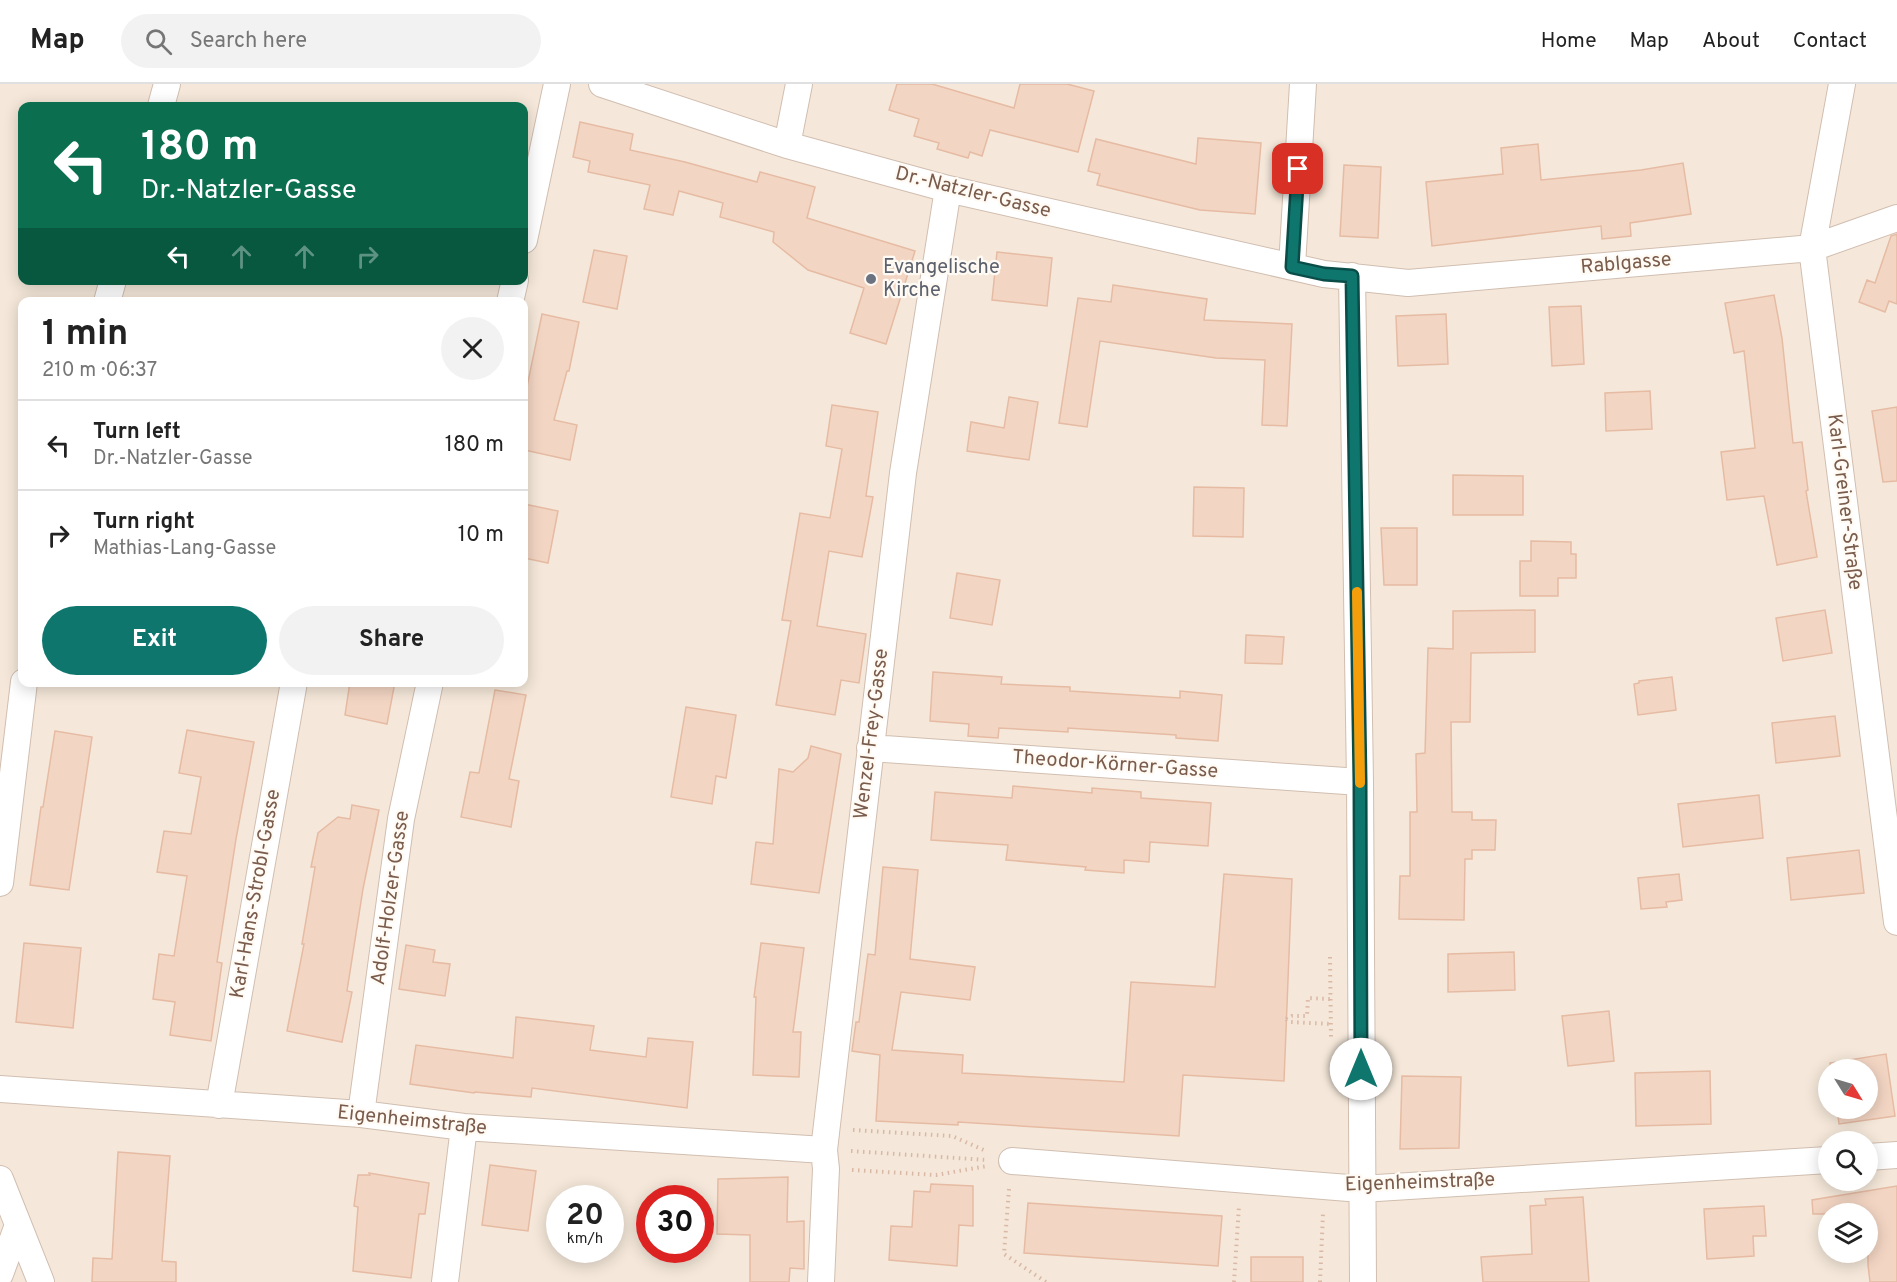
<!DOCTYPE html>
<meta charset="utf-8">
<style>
body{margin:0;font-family:Overpass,sans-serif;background:#f2f2f2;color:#222;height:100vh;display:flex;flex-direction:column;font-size:22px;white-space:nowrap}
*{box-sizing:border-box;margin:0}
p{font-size:20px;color:#767676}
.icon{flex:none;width:33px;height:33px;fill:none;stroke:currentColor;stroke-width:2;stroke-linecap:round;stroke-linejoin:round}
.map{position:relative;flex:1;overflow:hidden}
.drawer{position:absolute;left:18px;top:213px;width:510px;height:390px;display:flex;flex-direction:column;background:#fff;border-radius:12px;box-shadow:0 3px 15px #0003}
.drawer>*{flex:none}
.guide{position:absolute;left:18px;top:18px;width:510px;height:183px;border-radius:12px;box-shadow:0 3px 15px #0003;background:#0b6e4f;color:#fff;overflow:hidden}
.needle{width:39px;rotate:127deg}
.fabs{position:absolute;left:1818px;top:975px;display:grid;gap:12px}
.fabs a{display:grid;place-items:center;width:60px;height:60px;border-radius:50%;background:#fff;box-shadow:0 3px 15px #0003;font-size:30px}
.speed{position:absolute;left:546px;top:1101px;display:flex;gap:12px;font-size:30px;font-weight:700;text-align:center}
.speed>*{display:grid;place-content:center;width:78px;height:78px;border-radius:50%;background:#fff;box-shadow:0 3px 15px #0003;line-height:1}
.speed small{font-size:15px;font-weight:400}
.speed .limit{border:9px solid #d22;background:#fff;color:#111}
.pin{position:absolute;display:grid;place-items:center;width:51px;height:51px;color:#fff;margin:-26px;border-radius:12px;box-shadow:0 3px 9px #0006}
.me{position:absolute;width:66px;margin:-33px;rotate:0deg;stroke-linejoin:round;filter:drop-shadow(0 0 4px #0008)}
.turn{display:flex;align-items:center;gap:21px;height:126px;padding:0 24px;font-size:27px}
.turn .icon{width:78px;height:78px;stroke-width:2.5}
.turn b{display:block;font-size:42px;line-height:51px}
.lanes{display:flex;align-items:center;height:57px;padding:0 24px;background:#0003;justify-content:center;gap:30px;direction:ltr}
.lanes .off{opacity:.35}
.round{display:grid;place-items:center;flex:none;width:63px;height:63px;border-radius:32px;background:#f2f2f2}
.headline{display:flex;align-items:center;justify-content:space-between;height:102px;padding:0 24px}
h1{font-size:36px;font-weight:700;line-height:45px}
.action{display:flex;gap:12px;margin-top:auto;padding:12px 24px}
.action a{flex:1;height:69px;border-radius:36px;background:#0f766e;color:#fff;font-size:24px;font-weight:700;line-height:69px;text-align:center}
.action a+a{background:#f2f2f2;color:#222}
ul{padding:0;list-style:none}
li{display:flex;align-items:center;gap:18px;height:90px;padding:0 24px;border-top:2px solid #e0e0e0}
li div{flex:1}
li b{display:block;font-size:22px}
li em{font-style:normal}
header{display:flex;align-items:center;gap:36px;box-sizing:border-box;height:84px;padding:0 30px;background:#fff;border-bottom:2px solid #e0e0e0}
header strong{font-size:28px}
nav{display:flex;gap:33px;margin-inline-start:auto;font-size:21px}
.search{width:420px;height:54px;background:#f2f2f2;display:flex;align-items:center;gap:15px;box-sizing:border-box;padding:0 21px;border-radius:33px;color:#767676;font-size:22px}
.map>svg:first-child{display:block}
.residential{fill:#f5e8da;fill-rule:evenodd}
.building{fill:#f3d5c3;stroke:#e6bba3;stroke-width:1.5}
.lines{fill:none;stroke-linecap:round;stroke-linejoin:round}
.minor-casing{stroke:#d1beb0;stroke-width:28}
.path{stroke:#d9b8a5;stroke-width:4;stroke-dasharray:1.5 4.5;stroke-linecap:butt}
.minor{stroke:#fff;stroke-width:26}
.route-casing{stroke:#0a4d48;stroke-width:15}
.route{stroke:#0f766e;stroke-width:10}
.slow{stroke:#f59e0b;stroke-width:10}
.worship-dot{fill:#6b7280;stroke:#fffaf3;stroke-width:2}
.labels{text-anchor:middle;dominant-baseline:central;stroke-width:4.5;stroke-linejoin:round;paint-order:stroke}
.street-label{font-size:20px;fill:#7a5c4d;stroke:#fffaf3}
.worship-label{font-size:20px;fill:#5b616d;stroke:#fffaf3;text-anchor:start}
</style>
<header>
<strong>Map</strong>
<div class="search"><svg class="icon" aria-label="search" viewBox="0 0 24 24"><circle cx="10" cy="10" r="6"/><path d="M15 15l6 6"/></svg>Search here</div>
<nav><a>Home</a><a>Map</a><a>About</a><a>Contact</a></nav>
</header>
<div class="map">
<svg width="1897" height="1198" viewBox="0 0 1897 1198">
<rect width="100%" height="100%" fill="#fdf6ec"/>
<path class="residential" d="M 0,0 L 1897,0 L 1897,1198 L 0,1198 ZM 22,22 L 524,22 L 524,196 L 22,196 ZM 22,218 L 524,218 L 524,598 L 22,598 ZM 1828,986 L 1868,986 L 1868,1024 L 1828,1024 ZM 1828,1058 L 1868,1058 L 1868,1096 L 1828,1096 ZM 560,1114 L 610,1114 L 610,1166 L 560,1166 ZM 650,1114 L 700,1114 L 700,1166 L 650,1166 ZM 1828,1130 L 1868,1130 L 1868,1168 L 1828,1168 Z"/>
<path class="building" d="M 897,0 L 932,0 L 1014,24 L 1020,0 L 1067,0 L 1094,7 L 1078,68 L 990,46 L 982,72 L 970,68 L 968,74 L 937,65 L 939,59 L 914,52 L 919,35 L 889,26 Z
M 580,38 L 633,50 L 630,66 L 685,78 L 757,98 L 760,88 L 815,103 L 807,134 L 915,167 L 886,260 L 850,249 L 864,204 L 808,186 L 773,158 L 774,148 L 720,133 L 723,119 L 679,107 L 673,131 L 644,125 L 650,101 L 588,88 L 590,77 L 573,73 Z
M 1198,54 L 1261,59 L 1255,130 L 1200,126 L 1097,101 L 1100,90 L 1088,87 L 1096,55 L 1196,80 Z
M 1538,60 L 1541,96 L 1641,86 L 1683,79 L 1691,130 L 1630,139 L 1631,152 L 1602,155 L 1601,142 L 1432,162 L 1426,98 L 1503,90 L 1501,64 Z
M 1344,81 L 1381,83 L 1378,154 L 1340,152 Z
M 1897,150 L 1897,220 L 1889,217 L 1885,228 L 1859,218 L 1867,196 L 1875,199 L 1891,152 Z
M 594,166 L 627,172 L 617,225 L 583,218 Z
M 997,168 L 1052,174 L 1047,222 L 992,216 Z
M 1113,201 L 1207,215 L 1204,236 L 1292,240 L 1287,342 L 1262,341 L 1265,276 L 1216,274 L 1100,257 L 1087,343 L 1059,339 L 1078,214 L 1111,218 Z
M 1774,211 L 1782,254 L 1793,359 L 1802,358 L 1808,406 L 1806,407 L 1817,473 L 1777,481 L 1764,412 L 1727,416 L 1721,368 L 1755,364 L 1744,267 L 1734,269 L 1725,219 Z
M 1581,222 L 1584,280 L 1552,282 L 1549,223 Z
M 542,230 L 579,238 L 569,287 L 567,287 L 554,336 L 577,341 L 570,376 L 524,366 L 524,317 Z
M 1446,230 L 1448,280 L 1398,282 L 1396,232 Z
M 1650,307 L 1652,345 L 1606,347 L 1605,309 Z
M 1009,313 L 1038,318 L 1029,376 L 967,367 L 971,338 L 1004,344 Z
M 832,321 L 878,328 L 866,412 L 873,413 L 862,473 L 829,467 L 817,542 L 866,550 L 859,599 L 841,596 L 835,631 L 776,621 L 791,537 L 782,536 L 800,429 L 830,434 L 842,365 L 826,362 Z
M 1897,323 L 1897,397 L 1883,398 L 1872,327 Z
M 1453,391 L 1523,392 L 1523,431 L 1453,431 Z
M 1194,403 L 1244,404 L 1243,453 L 1193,452 Z
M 524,420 L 558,427 L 548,479 L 524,474 Z
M 1381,444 L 1417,444 L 1417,501 L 1384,501 Z
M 1531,457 L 1571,458 L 1571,470 L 1576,470 L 1576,494 L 1558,494 L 1558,512 L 1520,512 L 1520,477 L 1531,477 Z
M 957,489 L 1000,496 L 992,541 L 950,534 Z
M 1535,526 L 1535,568 L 1471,569 L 1470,638 L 1451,638 L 1452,728 L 1472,728 L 1472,736 L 1496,736 L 1495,766 L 1472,766 L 1472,775 L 1465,775 L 1464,836 L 1399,835 L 1400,792 L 1410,792 L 1410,728 L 1417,728 L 1416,670 L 1425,669 L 1428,564 L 1453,565 L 1453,527 Z
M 1825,526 L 1832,569 L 1783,577 L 1776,534 Z
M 1246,551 L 1284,553 L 1282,580 L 1245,579 Z
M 933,588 L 1002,593 L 1001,600 L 1070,603 L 1070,607 L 1180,614 L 1180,607 L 1222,611 L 1218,657 L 1176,654 L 1176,651 L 1068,644 L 1068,648 L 999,644 L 998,654 L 968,652 L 969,640 L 930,637 Z
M 1672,593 L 1676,626 L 1638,631 L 1634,600 L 1639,599 L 1639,597 Z
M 350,598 L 395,598 L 387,640 L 345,631 Z
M 495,606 L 526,611 L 509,695 L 519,697 L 511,743 L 461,733 L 470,688 L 479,689 Z
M 686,623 L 736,631 L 726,694 L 716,692 L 712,720 L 671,713 Z
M 1835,632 L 1840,672 L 1776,679 L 1772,639 Z
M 187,646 L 254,658 L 236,755 L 217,878 L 222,879 L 211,957 L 170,951 L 175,918 L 153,915 L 159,870 L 174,872 L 187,792 L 157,788 L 164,747 L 191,750 L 201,693 L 179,689 Z
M 55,647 L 92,653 L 69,806 L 30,801 L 41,723 L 43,723 Z
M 811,662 L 841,670 L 819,809 L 751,800 L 756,758 L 773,760 L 779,685 L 793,688 L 808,674 Z
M 1013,702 L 1092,709 L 1092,704 L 1141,708 L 1141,714 L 1211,719 L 1208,762 L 1150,758 L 1149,778 L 1124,776 L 1124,789 L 1085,786 L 1086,783 L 1006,776 L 1008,761 L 931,756 L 935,708 L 1012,714 Z
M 1759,711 L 1763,754 L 1683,763 L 1678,720 Z
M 352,721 L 379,726 L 363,805 L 347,907 L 352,908 L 342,958 L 287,947 L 304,860 L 302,860 L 315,783 L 311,783 L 318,749 L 338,733 L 350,735 Z
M 1859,766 L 1864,809 L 1791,816 L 1787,774 Z
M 883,783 L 918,786 L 910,875 L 975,883 L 970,916 L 901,908 L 892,966 L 963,971 L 962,989 L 1124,998 L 1131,898 L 1215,903 L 1224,790 L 1292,795 L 1284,997 L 1183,991 L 1179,1052 L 958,1038 L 958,1041 L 876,1037 L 880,971 L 852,967 L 856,938 L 859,938 L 868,870 L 875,871 Z
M 1679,790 L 1682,816 L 1666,818 L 1667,823 L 1641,825 L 1638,794 Z
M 24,859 L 81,864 L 73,944 L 16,938 Z
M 761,859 L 804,864 L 793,948 L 801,948 L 799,993 L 753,991 L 756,913 L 754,913 Z
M 406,861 L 435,866 L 433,878 L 450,880 L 445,912 L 399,905 Z
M 1514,868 L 1515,906 L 1448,908 L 1448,870 Z
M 1609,927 L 1614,977 L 1568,982 L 1562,932 Z
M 516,933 L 594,942 L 590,966 L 646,973 L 648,954 L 693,958 L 687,1024 L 532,1004 L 531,1013 L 475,1008 L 474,1009 L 410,1000 L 416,961 L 513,974 Z
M 1886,970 L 1895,1032 L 1839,1040 L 1837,1024 L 1868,1024 L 1868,986 L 1831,986 L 1830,979 Z
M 1710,987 L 1711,1040 L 1636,1042 L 1635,989 Z
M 1402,992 L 1461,993 L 1459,1064 L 1400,1065 Z
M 118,1068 L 170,1072 L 162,1177 L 176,1178 L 176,1198 L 92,1198 L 93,1174 L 112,1175 Z
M 490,1081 L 536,1087 L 528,1147 L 482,1141 Z
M 369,1089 L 429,1099 L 425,1130 L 419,1130 L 411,1194 L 353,1187 L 358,1123 L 354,1122 L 358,1091 L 370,1091 Z
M 788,1093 L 787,1138 L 804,1137 L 804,1185 L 790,1184 L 789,1198 L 750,1198 L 750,1151 L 717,1150 L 718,1095 Z
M 931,1100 L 973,1102 L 973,1142 L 959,1141 L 957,1182 L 889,1176 L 891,1142 L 912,1143 L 914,1107 L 930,1108 Z
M 1897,1102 L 1897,1198 L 1870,1198 L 1868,1181 L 1868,1130 L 1813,1130 L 1812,1116 Z
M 1583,1113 L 1589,1198 L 1483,1198 L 1481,1173 L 1532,1170 L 1530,1122 L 1546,1121 L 1545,1115 Z
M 1028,1119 L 1222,1132 L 1218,1182 L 1024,1169 Z
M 1764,1122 L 1766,1152 L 1753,1152 L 1754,1172 L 1707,1175 L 1704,1125 Z
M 1251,1173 L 1303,1173 L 1303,1198 L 1251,1198 Z"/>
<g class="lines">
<g class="minor-casing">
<path id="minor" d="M 602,0 L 787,61 L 948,105 L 1324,190 L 1408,199 L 1812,164 L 1897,134
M 1842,0 L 1812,164 L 1897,838
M 161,22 L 167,0
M 787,61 L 799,0
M 524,156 L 557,0
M 1292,182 L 1303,0
M 1352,192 L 1360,698 L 1363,1198
M 107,218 L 113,196
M 510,218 L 515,196
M 870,664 L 1360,698
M 0,799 L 24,598
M 0,1005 L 361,1030 L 464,1043 L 824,1066
M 219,1021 L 294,598
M 361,1030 L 401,735 L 430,598
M 1868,1073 L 1897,1071
M 1012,1077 L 1361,1105 L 1828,1076
M 0,1095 L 41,1198
M 0,1190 L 18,1141
M 445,1198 L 464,1043
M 821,1198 L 826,1085 L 824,1066 L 903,389 L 948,105"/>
</g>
<path class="path" d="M 1330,873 L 1331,956
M 1286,935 L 1292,932 L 1307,932 L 1308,914 L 1330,915
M 1286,935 L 1291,938 L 1330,940
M 853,1046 L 952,1052 L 986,1067
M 851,1067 L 987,1076
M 852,1086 L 936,1091 L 987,1082
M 1009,1105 L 1004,1170 L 1046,1198
M 1234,1198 L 1239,1122
M 1320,1198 L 1323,1130"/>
<use href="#minor" class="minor"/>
</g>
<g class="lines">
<g class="route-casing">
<path id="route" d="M 1298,85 L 1292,183 L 1324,190 L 1352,192 L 1360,698 L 1361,985"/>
</g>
<use href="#route" class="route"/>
<path class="slow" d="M 1357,508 L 1360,699"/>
</g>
<circle class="worship-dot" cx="871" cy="195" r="6"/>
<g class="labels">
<g class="street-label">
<text transform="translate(973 109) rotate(14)">Dr.-Natzler-Gasse</text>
<text transform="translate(1626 180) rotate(-5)">Rablgasse</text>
<text transform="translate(1844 418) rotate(83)">Karl-Greiner-Straße</text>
<text transform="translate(872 650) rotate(-83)">Wenzel-Frey-Gasse</text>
<text transform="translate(1115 681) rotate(4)">Theodor-Körner-Gasse</text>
<text transform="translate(256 810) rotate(-80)">Karl-Hans-Strobl-Gasse</text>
<text transform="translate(391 814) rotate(-82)">Adolf-Holzer-Gasse</text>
<text transform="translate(412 1037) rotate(6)">Eigenheimstraße</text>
<text transform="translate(1420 1099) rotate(-2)">Eigenheimstraße</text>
</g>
<g class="worship-label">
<text x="883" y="184">Evangelische<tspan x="883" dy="23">Kirche</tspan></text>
</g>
</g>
</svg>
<div class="fabs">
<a><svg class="needle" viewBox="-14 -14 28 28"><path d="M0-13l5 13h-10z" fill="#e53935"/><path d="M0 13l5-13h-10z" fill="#767676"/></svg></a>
<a><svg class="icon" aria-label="search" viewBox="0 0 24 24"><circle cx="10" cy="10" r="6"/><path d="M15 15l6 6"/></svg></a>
<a><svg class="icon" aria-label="layers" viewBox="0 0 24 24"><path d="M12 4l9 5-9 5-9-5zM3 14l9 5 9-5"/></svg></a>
</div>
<div class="speed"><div>20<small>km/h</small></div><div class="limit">30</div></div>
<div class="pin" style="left:1298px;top:85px;background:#d93025"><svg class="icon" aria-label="arrive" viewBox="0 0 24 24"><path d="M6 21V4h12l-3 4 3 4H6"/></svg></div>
<svg class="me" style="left:1361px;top:985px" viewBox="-20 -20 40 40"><circle r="19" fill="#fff"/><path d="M0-13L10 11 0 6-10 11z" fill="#0f766e"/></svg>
<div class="guide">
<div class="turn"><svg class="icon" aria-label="left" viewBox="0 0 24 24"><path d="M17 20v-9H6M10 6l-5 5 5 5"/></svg><div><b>180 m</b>Dr.-Natzler-Gasse</div></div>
<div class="lanes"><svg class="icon" aria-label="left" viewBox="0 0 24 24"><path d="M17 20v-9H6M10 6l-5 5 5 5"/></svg><svg class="icon off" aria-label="ahead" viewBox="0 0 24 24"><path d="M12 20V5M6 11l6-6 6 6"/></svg><svg class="icon off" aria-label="ahead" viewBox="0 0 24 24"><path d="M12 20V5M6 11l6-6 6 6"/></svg><svg class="icon off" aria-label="right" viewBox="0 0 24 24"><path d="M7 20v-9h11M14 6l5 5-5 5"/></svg></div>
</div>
<section class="drawer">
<div class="headline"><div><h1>1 min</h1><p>210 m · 06:37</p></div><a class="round"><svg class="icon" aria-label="close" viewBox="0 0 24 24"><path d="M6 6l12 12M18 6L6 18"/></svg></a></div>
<ul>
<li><svg class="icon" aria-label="left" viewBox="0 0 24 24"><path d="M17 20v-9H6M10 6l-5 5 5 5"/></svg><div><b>Turn left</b><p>Dr.-Natzler-Gasse</p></div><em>180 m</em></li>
<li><svg class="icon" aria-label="right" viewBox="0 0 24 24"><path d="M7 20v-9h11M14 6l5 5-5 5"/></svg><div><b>Turn right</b><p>Mathias-Lang-Gasse</p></div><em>10 m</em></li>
</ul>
<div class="action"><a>Exit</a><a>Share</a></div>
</section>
</div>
